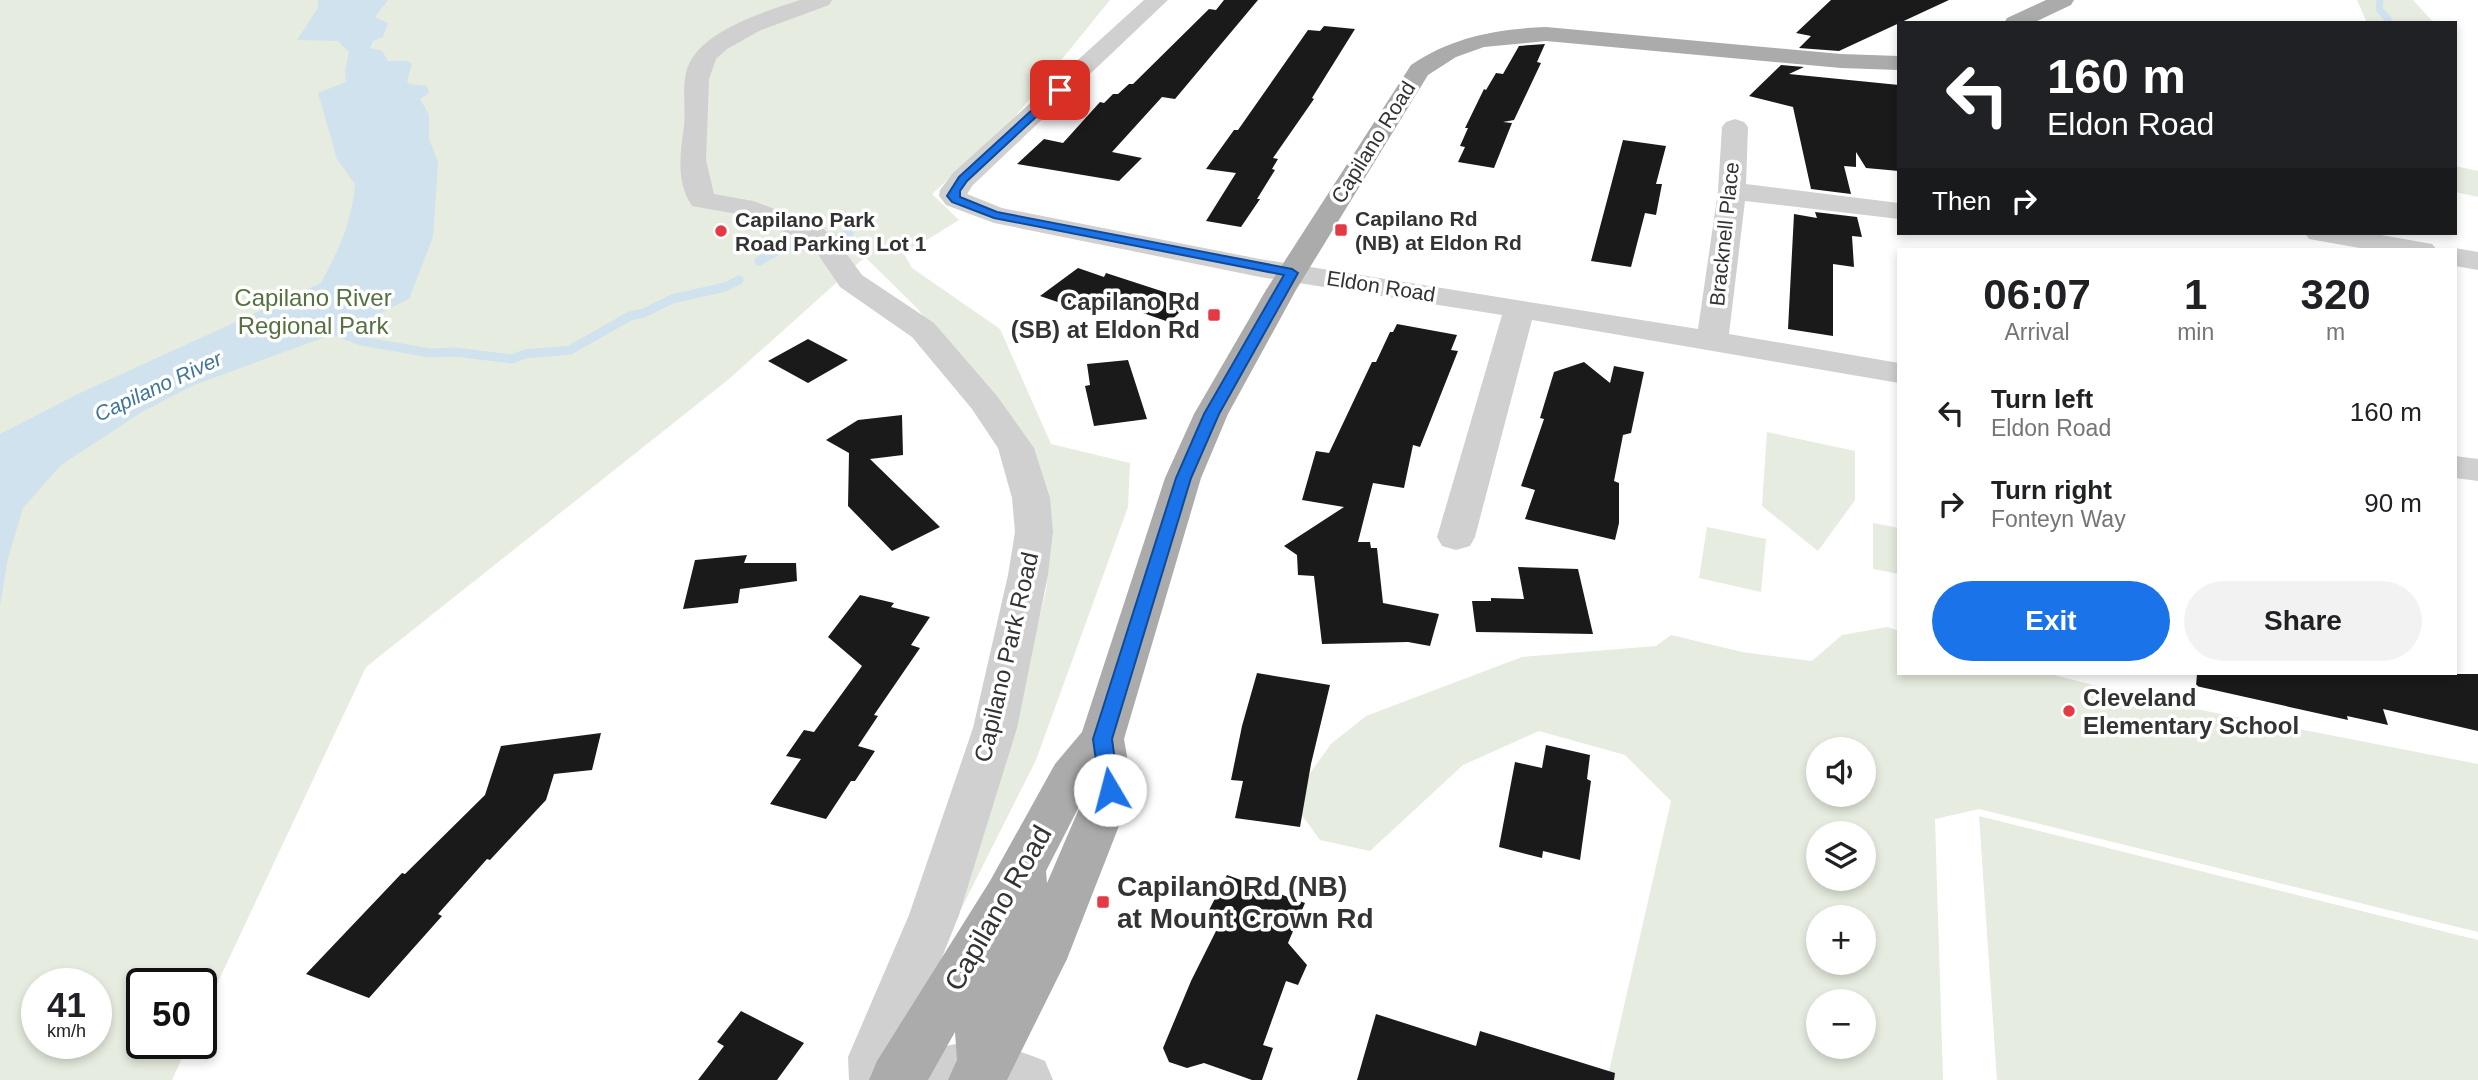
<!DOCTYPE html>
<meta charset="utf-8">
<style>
body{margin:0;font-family:Helvetica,sans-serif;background:#f2f2f2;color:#202124;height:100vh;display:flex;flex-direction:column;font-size:26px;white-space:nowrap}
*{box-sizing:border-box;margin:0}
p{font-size:23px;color:#757577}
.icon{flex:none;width:38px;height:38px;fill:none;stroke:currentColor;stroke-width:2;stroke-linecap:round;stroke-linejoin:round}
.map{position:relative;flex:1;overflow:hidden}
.side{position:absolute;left:1897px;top:248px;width:560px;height:427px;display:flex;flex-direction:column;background:#fff;border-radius:0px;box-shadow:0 4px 10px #0003}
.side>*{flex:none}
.guide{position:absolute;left:1897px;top:21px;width:560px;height:214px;border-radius:0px;box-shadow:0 4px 10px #0003;background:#202124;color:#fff;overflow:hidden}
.buttons{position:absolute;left:1806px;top:737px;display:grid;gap:14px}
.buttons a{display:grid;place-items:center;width:70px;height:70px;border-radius:50%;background:#fff;box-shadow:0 4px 10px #0003;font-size:35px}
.speed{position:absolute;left:21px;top:968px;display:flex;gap:14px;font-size:35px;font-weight:700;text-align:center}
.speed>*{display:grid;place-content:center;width:91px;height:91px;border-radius:50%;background:#fff;box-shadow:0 4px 10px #0003;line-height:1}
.speed small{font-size:18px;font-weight:400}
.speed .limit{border:4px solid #111;border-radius:10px;background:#fff;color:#111}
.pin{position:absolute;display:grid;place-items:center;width:60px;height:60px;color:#fff;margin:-30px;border-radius:14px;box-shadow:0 4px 10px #0006}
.me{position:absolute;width:77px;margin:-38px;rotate:352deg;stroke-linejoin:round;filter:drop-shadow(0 0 5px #0008)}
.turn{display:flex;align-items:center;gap:24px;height:147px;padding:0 35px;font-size:32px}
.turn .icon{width:91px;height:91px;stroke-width:2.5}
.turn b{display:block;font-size:49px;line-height:60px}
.then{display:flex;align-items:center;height:66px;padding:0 35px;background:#0003;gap:14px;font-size:26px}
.eta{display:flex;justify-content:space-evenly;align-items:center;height:119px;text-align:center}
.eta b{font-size:42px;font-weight:700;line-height:49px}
.cta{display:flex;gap:14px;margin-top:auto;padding:14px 35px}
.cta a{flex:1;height:80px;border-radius:42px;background:#1a73e8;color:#fff;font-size:28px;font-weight:700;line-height:80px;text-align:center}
.cta a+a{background:#f2f2f2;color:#202124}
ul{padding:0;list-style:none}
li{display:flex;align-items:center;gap:21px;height:91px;padding:0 35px}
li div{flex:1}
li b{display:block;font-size:26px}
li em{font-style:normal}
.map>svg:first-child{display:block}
.green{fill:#e6ecdf;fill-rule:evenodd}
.water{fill:#cfe2ee}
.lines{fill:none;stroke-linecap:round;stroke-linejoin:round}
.stream-far1{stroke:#cfe2ee;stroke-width:7}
.stream{stroke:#cfe2ee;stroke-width:9}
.building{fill:#1a1a1a}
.minor{fill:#d0d0d0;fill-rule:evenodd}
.major{fill:#ababab;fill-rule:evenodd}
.route{fill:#1a73e8;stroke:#114b97;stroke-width:2}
.poi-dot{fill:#e63946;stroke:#fff;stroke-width:2.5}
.labels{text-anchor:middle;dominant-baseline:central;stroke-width:7;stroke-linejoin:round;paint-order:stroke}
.far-street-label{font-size:21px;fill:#333;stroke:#fff}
.far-poi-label{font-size:21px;font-weight:bold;fill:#333;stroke:#fff;text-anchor:start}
.far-water-label{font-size:21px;font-style:italic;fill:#3f7597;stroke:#fff}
.park-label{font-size:24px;fill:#56703f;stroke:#fff}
.poi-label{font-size:24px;font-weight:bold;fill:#333;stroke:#fff;text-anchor:end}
.street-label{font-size:24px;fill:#333;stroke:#fff}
.near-poi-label{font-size:28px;font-weight:bold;fill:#333;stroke:#fff;text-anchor:start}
.near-street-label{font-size:28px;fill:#333;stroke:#fff}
</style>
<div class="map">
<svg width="2478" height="1080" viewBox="0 0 2478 1080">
<rect width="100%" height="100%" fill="#fff"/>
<path class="green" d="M 0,0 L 1110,0 L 1011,122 L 932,194 L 959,220 L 904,254 L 912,268 L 1000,329 L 1051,444 L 1130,463 L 1128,507 L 1036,760 L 943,945 L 1023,685 L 1046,590 L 1053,532 L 936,331 L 915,306 L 865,257 L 729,379 L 366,667 L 201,1018 L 201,984 L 142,984 L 142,1043 L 189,1043 L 172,1080 L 0,1080 ZM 37,984 L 96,984 L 96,1043 L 37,1043 Z
M 2357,0 L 2413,0 L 2434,23 L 2367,23 Z
M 2455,166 L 2478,171 L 2478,197 L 2455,192 Z
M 1767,432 L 1855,451 L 1855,500 L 1818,551 L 1762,506 Z
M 1873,523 L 1899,528 L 1899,574 L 1873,569 Z
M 1707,527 L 1766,539 L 1761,592 L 1699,578 Z
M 1887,627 L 1899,631 L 1899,674 L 2050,674 L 2160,702 L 2478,764 L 2478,932 L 1979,809 L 1935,819 L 1943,1080 L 1607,1080 L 1671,801 L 1625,755 L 1539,731 L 1463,765 L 1370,851 L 1320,840 L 1291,800 L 1331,744 L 1366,716 L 1522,657 L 1656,646 L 1671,635 L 1742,652 L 1812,661 L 1842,635 ZM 1818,749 L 1864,749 L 1864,794 L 1818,794 ZM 1818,833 L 1864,833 L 1864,878 L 1818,878 ZM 1818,917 L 1864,917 L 1864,962 L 1818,962 ZM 1818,1001 L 1864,1001 L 1864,1046 L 1818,1046 Z
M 1979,816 L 2478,940 L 2478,1080 L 1997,1080 Z"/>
<path class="water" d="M 318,0 L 388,0 L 375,17 L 388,23 L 383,37 L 373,41 L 370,48 L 382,51 L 388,61 L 407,61 L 412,64 L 407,81 L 409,84 L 427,86 L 429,93 L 420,99 L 429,115 L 429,139 L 438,162 L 435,209 L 433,237 L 409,299 L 350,328 L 194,385 L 142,412 L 61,465 L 23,508 L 8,558 L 0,606 L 0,434 L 80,393 L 321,283 C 339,249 352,222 355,184 L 337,159 L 318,93 L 346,82 L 345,71 L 349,52 L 338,41 L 297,40 L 318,8 Z"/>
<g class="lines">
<path class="stream-far1" d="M 2380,0 L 2379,9 L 2388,19 L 2386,23"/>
<path class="stream" d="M 831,239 L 849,234
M 759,261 L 779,250 L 803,245
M 326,327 L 361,341 L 430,353 L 454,352 L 512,359 L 525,354 L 570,350 L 630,316 L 644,313 L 672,299 L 725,287 L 739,280"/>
</g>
<path class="building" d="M 1224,0 L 1258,0 L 1175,99 L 1162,97 L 1112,152 L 1142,158 L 1119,181 L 1017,164 L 1044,139 L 1063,143 L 1100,102 L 1104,103 L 1113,94 L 1118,94 L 1129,84 L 1133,84 L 1209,9 L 1216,10 Z
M 1831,0 L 1949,0 L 1839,51 L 1799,48 L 1811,36 L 1796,33 Z
M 1324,26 L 1355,29 L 1312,98 L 1314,99 L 1273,158 L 1278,159 L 1272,169 L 1275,170 L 1257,199 L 1260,199 L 1241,227 L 1206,221 L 1236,173 L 1206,169 L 1234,130 L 1238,130 L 1308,30 L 1320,31 Z
M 1545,44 L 1537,62 L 1541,63 L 1514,120 L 1503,122 L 1512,123 L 1494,168 L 1458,162 L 1465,147 L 1460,146 L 1468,128 L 1465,128 L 1484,89 L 1486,90 L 1496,73 L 1503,74 L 1519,46 Z
M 1781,65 L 1804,67 L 1789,74 L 1899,85 L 1899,171 L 1866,168 L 1856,152 L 1856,167 L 1844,166 L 1851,194 L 1811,189 L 1793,107 L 1749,96 Z
M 1623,140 L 1666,146 L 1656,184 L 1662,184 L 1656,215 L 1645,213 L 1631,267 L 1591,261 Z
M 1815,212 L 1857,217 L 1862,237 L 1852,236 L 1854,267 L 1833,264 L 1833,336 L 1788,329 L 1794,214 L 1817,218 Z
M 1078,268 L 1104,277 L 1106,273 L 1192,301 L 1169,322 L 1117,304 L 1120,312 L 1100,305 L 1090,313 L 1040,296 Z
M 1397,324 L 1457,335 L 1451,350 L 1458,351 L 1420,447 L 1413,445 L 1404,488 L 1373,483 L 1358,542 L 1370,542 L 1371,548 L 1377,548 L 1383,603 L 1439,614 L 1430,646 L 1408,642 L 1322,644 L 1314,576 L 1298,575 L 1297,555 L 1284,546 L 1344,507 L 1302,500 L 1316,451 L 1329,453 L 1372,362 L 1376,362 L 1390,332 L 1393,332 Z
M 808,339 L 848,360 L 808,383 L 768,361 Z
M 1128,360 L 1147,419 L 1094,426 L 1085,386 L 1090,385 L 1087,364 Z
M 1584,362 L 1610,383 L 1614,366 L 1644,372 L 1631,433 L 1623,435 L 1614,481 L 1619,483 L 1619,523 L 1615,540 L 1525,519 L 1535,490 L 1521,486 L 1544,419 L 1540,418 L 1554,372 Z
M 902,415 L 903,455 L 870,459 L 940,527 L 892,551 L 848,506 L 849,453 L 826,440 L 858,420 Z
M 747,555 L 744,563 L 796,563 L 797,581 L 740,589 L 738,603 L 683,609 L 695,560 Z
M 1518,567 L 1578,569 L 1593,634 L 1476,632 L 1472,601 L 1491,601 L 1491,598 L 1524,599 Z
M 860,595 L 894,603 L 891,607 L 930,617 L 911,645 L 920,648 L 874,715 L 878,716 L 858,746 L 875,751 L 855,781 L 851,781 L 826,819 L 770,804 L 801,759 L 786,756 L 804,730 L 814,732 L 862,666 L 828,637 Z
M 1257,673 L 1330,685 L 1311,764 L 1300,827 L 1235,818 L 1243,781 L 1231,780 L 1242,726 Z
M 2197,674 L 2478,674 L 2478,731 L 2383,709 L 2388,725 L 2347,716 L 2348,720 L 2196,686 Z
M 601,733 L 592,770 L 554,774 L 546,800 L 490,860 L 487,859 L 438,914 L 442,916 L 369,998 L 306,974 L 402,873 L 405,874 L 485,795 L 501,746 Z
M 1546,745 L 1590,755 L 1587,779 L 1591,781 L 1580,860 L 1543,851 L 1542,858 L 1499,847 L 1515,762 L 1542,768 Z
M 1227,875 L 1305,903 L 1288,943 L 1307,965 L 1298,985 L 1286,981 L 1263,1045 L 1273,1048 L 1262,1080 L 1252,1080 L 1204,1063 L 1187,1068 L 1169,1062 L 1163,1048 L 1191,981 L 1221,921 L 1206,916 Z
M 741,1011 L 804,1043 L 777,1080 L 698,1080 L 724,1046 L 717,1042 Z
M 1376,1014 L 1476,1046 L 1480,1031 L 1615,1073 L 1614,1080 L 1357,1080 Z"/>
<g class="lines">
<path class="minor" d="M 800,0 L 832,0 L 829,5 L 761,30 L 727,49 L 716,59 L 709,79 L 706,160 L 714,194 L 753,201 L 820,226 L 837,241 L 862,275 L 934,323 L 997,396 L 1034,448 L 1050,498 L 1053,532 L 1048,575 L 1017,728 L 959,915 L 902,1057 L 904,1077 C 912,1059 917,1057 935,1050 C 974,1034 1007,1046 1045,1061 L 1053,1080 L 849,1080 L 848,1057 L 909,915 L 973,728 L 1008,575 L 1015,532 L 1012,498 L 998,448 L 972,409 L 912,337 L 840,287 L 817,253 L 800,238 L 737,214 L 692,206 C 676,183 680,153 684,127 C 686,109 682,91 686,73 C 695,32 764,12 800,0 Z
M 1144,0 L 1168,0 L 973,185 L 967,194 L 1002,208 L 1260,259 L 1698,329 L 1718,191 L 1722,127 L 1726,122 L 1735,119 L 1744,122 L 1748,127 L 1746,184 L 1899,203 L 1899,219 L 1745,201 L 1729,334 L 1899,363 L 1899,383 L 1532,320 L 1475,537 L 1470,546 L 1456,550 L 1442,546 L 1437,537 L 1502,315 L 1260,277 L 994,223 L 946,205 L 939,196 L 940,190 L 953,173 Z
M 2305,233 L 2370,233 L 2432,244 L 2437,250 L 2371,250 L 2309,239 Z
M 2455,248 L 2478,252 L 2478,270 L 2455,266 L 2455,250 L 2447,250 Z
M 2455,456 L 2478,459 L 2478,481 L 2455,478 Z"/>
<path class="major" d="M 2046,0 L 2074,0 L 2071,5 L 2033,23 L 2004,23 L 2007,18 Z
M 1546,27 L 1841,54 L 1899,56 L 1899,70 L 1841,68 L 1546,41 L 1484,47 L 1456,57 L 1428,75 L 1296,290 L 1228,414 L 1201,478 L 1124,739 L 1133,790 L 1067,959 L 1007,1080 L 948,1080 L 957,1060 L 955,1032 L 928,1080 L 869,1080 L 877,1061 L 990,881 L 1055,764 L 1082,732 L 1165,478 L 1194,414 L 1266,290 L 1411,65 C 1452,37 1497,29 1546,27 ZM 1084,797 L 1047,883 L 1046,871 Z"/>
</g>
<path class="route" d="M 1057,87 L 1065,90 L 967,181 L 960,191 L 960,197 L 997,212 L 1292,269 L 1298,273 L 1219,414 L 1191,478 L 1112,739 L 1119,790 L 1116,796 L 1110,798 L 1103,796 L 1100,790 L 1093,739 L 1176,478 L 1204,414 L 1284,275 L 994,218 L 952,202 L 947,196 L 959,177 Z"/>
<g class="poi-dot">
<rect x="1334" y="223" width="14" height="14" rx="3.5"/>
<circle cx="721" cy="231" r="7"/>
<rect x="1207" y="308" width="14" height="14" rx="3.5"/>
<circle cx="2069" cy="711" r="7"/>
<rect x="1096" y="895" width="14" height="14" rx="3.5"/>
</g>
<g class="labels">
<g class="far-street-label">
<text transform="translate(1373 142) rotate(-58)">Capilano Road</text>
<text transform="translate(1724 234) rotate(-84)">Bracknell Place</text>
<text transform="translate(1381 286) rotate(9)">Eldon Road</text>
</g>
<g class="far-poi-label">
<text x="1355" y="218">Capilano Rd<tspan x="1355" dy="24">(NB) at Eldon Rd</tspan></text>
<text x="735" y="219">Capilano Park<tspan x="735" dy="24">Road Parking Lot 1</tspan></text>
</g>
<g class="far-water-label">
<text transform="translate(158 386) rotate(-25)">Capilano River</text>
</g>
<g class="park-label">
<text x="313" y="297">Capilano River<tspan x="313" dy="28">Regional Park</tspan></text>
</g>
<g class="poi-label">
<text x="1200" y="301">Capilano Rd<tspan x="1200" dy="28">(SB) at Eldon Rd</tspan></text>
<text x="2083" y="697" text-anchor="start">Cleveland<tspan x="2083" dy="28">Elementary School</tspan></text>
</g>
<g class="street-label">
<text transform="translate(1006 657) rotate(-77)">Capilano Park Road</text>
</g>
<g class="near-poi-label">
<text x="1117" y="886">Capilano Rd (NB)<tspan x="1117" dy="32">at Mount Crown Rd</tspan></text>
</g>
<g class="near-street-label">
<text transform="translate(998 908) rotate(-60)">Capilano Road</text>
</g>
</g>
</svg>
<div class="buttons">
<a><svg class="icon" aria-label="sound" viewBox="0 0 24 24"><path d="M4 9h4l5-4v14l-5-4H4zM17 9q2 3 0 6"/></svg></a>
<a><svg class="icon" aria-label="layers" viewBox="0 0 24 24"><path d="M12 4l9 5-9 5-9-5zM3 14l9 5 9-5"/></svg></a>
<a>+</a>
<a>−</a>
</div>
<div class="speed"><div>41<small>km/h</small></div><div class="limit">50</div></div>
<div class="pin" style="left:1060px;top:90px;background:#d93025"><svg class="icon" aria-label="arrive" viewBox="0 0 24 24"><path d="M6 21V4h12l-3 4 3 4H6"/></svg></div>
<svg class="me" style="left:1110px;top:790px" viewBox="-20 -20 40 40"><circle r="19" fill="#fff"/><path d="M0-13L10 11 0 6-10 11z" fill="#1a73e8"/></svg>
<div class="guide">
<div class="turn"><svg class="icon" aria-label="left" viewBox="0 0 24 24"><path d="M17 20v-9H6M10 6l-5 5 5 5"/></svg><div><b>160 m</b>Eldon Road</div></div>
<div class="then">Then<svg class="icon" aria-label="right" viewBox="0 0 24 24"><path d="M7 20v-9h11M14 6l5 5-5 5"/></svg></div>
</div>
<section class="side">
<div class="eta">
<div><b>06:07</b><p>Arrival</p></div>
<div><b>1</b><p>min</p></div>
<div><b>320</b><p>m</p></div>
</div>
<ul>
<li><svg class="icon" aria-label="left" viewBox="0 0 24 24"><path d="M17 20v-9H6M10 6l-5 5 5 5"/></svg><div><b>Turn left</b><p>Eldon Road</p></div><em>160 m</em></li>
<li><svg class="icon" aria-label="right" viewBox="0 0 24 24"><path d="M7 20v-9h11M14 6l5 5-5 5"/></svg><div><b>Turn right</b><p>Fonteyn Way</p></div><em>90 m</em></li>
</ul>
<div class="cta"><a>Exit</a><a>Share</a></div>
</section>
</div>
